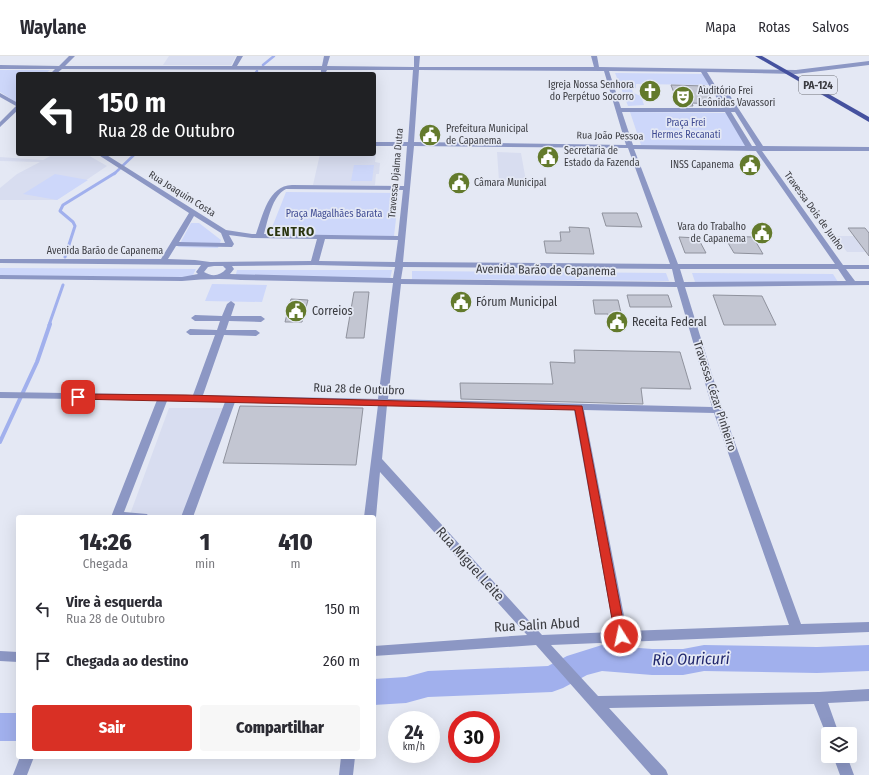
<!DOCTYPE html>
<html lang="pt">
<meta charset="utf-8">
<style>
body{margin:0;font-family:"Fira Sans Condensed",sans-serif;background:#f7f7f7;color:#2b2b33;height:100vh;display:flex;flex-direction:column;font-size:15px;white-space:nowrap}
*{box-sizing:border-box;margin:0}
p{font-size:13px;color:#7c7c81}
.icon{flex:none;width:22px;height:22px;fill:none;stroke:currentColor;stroke-width:2;stroke-linecap:round;stroke-linejoin:round}
.map{position:relative;flex:1;overflow:hidden}
.sheet{position:absolute;left:16px;top:459px;width:360px;height:244px;display:flex;flex-direction:column;background:#fff;border-radius:4px;box-shadow:0 4px 16px #0002}
.sheet>*{flex:none}
.top-card{position:absolute;left:16px;top:16px;width:360px;height:84px;border-radius:4px;box-shadow:0 4px 16px #0002;background:#202124;color:#fff;overflow:hidden}
.buttons{position:absolute;left:821px;top:671px;display:grid;gap:8px}
.buttons a{display:grid;place-items:center;width:36px;height:36px;border-radius:4px;background:#fff;box-shadow:0 4px 16px #0002;font-size:20px}
.speed{position:absolute;left:388px;top:655px;display:flex;gap:8px;font-size:20px;font-weight:700;text-align:center}
.speed>*{display:grid;place-content:center;width:52px;height:52px;border-radius:50%;background:#fff;box-shadow:0 4px 16px #0002;line-height:1}
.speed small{font-size:10px;font-weight:400}
.speed .limit{border:6px solid #d22;background:#fff;color:#111}
.pin{position:absolute;display:grid;place-items:center;width:34px;height:34px;color:#fff;margin:-17px;border-radius:8px;box-shadow:0 2px 6px #0006}
.me{position:absolute;width:44px;margin:-22px;rotate:350deg;stroke-linejoin:round;filter:drop-shadow(0 0 3px #0008)}
.turn{display:flex;align-items:center;gap:14px;height:84px;padding:0 16px;font-size:18px}
.turn .icon{width:52px;height:52px;stroke-width:2.5}
.turn b{display:block;font-size:28px;line-height:34px}
.eta{display:flex;justify-content:space-evenly;align-items:center;height:68px;text-align:center}
.eta b{font-size:24px;font-weight:800;line-height:28px}
.button{display:flex;gap:8px;margin-top:auto;padding:8px 16px}
.button a{flex:1;height:46px;border-radius:4px;background:#d93025;color:#fff;font-size:16px;font-weight:800;line-height:46px;text-align:center}
.button a+a{background:#f7f7f7;color:#2b2b33}
ul{padding:0;list-style:none}
li{display:flex;align-items:center;gap:12px;height:52px;padding:0 16px}
li div{flex:1}
li b{display:block;font-size:15px}
li em{font-style:normal}
header{display:flex;align-items:center;gap:24px;box-sizing:border-box;height:56px;padding:0 20px;background:#fff;border-bottom:1px solid #e1e1e2}
header strong{font-size:19px}
nav{display:flex;gap:22px;margin-inline-start:auto;font-size:14px}
.map>svg:first-child{display:block}
.built{fill:#d8ddf0}
.green{fill:#cdd7fa}
.lines{fill:none;stroke-linecap:round;stroke-linejoin:round}
.stream-far2{stroke:#a1b0ed;stroke-width:2.5}
.stream-far1{stroke:#a1b0ed;stroke-width:3}
.stream{stroke:#a1b0ed;stroke-width:4}
.river{fill:#a1b0ed;fill-rule:evenodd}
.building{fill:#c3c6d2;stroke:#8f929d}
.minor{fill:#8c97c4;fill-rule:evenodd}
.major{fill:#45519f;fill-rule:evenodd}
.route{fill:#d93025;stroke:#8d1f18}
.labels{text-anchor:middle;dominant-baseline:central;stroke-width:3.5;stroke-linejoin:round;paint-order:stroke}
.far-poi-label{font-size:10px;fill:#3b3c41;stroke:#e4e8f4;text-anchor:start}
.far-park-label{font-size:10px;fill:#3f4b93;stroke:#e4e8f4}
.far-street-label{font-size:10px;fill:#3b3c41;stroke:#e4e8f4}
.shield{fill:#e4e8f4;stroke:#6e7077;stroke-width:1}
.shield-label{font-size:11px;font-weight:bold;fill:#3b3c41}
.street-label{font-size:12px;fill:#3b3c41;stroke:#e4e8f4}
.poi-label{font-size:12px;fill:#3b3c41;stroke:#e4e8f4;text-anchor:start}
.far-district-label{font-size:13px;font-weight:bold;letter-spacing:1px;fill:#29340e;stroke:#e4e8f4}
.near-street-label{font-size:14px;fill:#3b3c41;stroke:#e4e8f4}
.near-water-label{font-size:16px;font-style:italic;fill:#21276c;stroke:#e4e8f4}
</style>
<header>
<strong>Waylane</strong>
<nav><a>Mapa</a><a>Rotas</a><a>Salvos</a></nav>
</header>
<div class="map">
<svg width="869" height="719" viewBox="0 0 869 719">
<rect width="100%" height="100%" fill="#e4e8f4"/>
<path class="built" d="M 169,0 L 236,0 L 231,9 L 163,9 Z
M 374,96 L 376,96 L 375,106 L 380,107 L 379,118 L 376,118 L 375,129 L 313,129 L 320,98 L 374,98 Z
M 497,96 L 521,97 L 526,125 L 499,125 Z
M 54,98 L 86,98 L 107,110 L 57,144 L 0,144 L 0,132 L 17,118 L 40,106 L 0,105 L 0,101 L 43,104 Z
M 835,180 L 854,180 L 866,196 L 847,196 Z
M 169,352 L 224,352 L 183,461 L 129,461 Z"/>
<path class="green" d="M 0,14 L 50,14 L 45,18 L 18,18 L 18,46 L 16,46 L 0,36 Z
M 615,17 L 704,18 L 710,29 L 636,28 L 636,32 L 632,33 L 633,37 L 641,40 L 644,49 L 628,50 Z
M 630,56 L 727,57 L 748,90 L 641,89 Z
M 354,109 L 374,109 L 372,125 L 351,125 Z
M 55,118 L 88,124 L 57,144 L 23,138 Z
M 286,136 L 399,137 L 394,180 L 269,179 Z
M 191,167 L 199,167 L 221,184 L 218,192 L 178,191 Z
M 0,212 L 196,213 L 192,221 L 0,220 Z
M 237,214 L 392,214 L 390,223 L 235,222 Z
M 412,215 L 666,217 L 669,225 L 412,223 Z
M 692,217 L 833,218 L 838,226 L 695,226 Z
M 212,228 L 267,229 L 262,246 L 205,245 Z"/>
<g class="lines">
<path class="stream-far2" d="M 263,9 L 274,0
M 255,18 L 257,15
M 114,118 L 135,98"/>
<path class="stream-far1" d="M 65,201 L 75,170 L 73,166 L 60,155 L 63,149 L 115,117
M 49,269 L 63,229"/>
<path class="stream" d="M 0,386 L 37,306 L 50,268"/>
<path class="river" d="M 602,589 L 652,593 L 683,593 L 704,589 L 817,591 L 869,589 L 869,615 L 817,617 L 704,615 L 683,619 L 652,619 L 602,615 L 587,619 L 563,632 L 552,636 L 428,641 L 406,647 L 374,649 L 374,623 L 406,621 L 428,615 L 548,610 L 567,600 Z
M 0,657 L 18,657 L 18,685 L 0,685 Z"/>
</g>
<path class="building" d="M 671,29 L 705,30 L 713,48 L 692,47 L 693,50 L 679,50 Z
M 602,157 L 637,157 L 642,171 L 606,170 Z
M 569,171 L 589,172 L 594,198 L 546,197 L 544,185 L 561,185 L 560,176 L 570,176 Z
M 848,172 L 865,172 L 869,177 L 869,200 Z
M 724,180 L 753,181 L 763,198 L 734,197 Z
M 679,181 L 698,182 L 706,197 L 685,197 Z
M 354,236 L 369,236 L 364,282 L 346,282 Z
M 627,239 L 668,239 L 672,251 L 630,251 Z
M 713,239 L 762,240 L 776,269 L 724,269 Z
M 291,243 L 308,244 L 302,266 L 285,266 Z
M 593,244 L 618,244 L 625,274 L 612,274 L 608,258 L 595,258 Z
M 574,294 L 680,296 L 691,333 L 641,332 L 643,348 L 461,343 L 460,327 L 553,328 L 550,306 L 575,307 Z
M 240,350 L 363,352 L 356,409 L 223,407 Z"/>
<g class="lines">
<path class="minor" d="M 69,0 L 75,0 L 65,10 L 232,10 L 237,0 L 243,0 L 237,10 L 322,10 L 324,0 L 330,0 L 327,10 L 414,11 L 414,0 L 420,0 L 419,11 L 594,11 L 591,0 L 597,0 L 599,11 L 796,14 L 869,5 L 869,9 L 796,18 L 707,16 L 729,52 L 732,52 L 720,33 L 725,32 L 763,90 L 869,91 L 869,95 L 762,95 L 843,209 L 869,209 L 869,213 L 846,213 L 855,225 L 869,225 L 869,229 L 685,231 L 723,354 L 801,568 L 869,566 L 869,576 L 551,589 L 598,640 L 819,636 L 869,633 L 869,645 L 828,647 L 839,678 L 828,678 L 828,683 L 814,648 L 609,652 L 666,714 L 668,719 L 651,719 L 536,589 L 374,600 L 374,590 L 527,579 L 380,416 L 376,461 L 374,464 L 374,461 L 364,461 L 378,349 L 235,346 L 193,461 L 181,461 L 225,346 L 167,345 L 124,456 L 147,458 L 149,461 L 111,461 L 157,344 L 0,342 L 0,336 L 193,339 L 215,279 L 190,279 L 186,276 L 190,273 L 217,274 L 220,265 L 195,265 L 191,262 L 195,259 L 222,260 L 227,248 L 231,245 L 235,248 L 231,260 L 261,260 L 265,263 L 261,266 L 229,265 L 226,274 L 256,274 L 260,277 L 256,280 L 224,279 L 203,339 L 378,343 L 393,227 L 241,224 C 221,222 202,223 182,225 L 0,223 L 0,219 L 182,221 L 198,218 L 196,216 L 201,209 L 0,207 L 0,203 L 161,203 L 189,157 L 97,98 L 105,98 L 226,174 L 252,178 L 256,178 C 263,159 268,130 292,129 L 404,130 L 407,90 L 374,90 L 374,86 L 408,86 L 413,14 L 327,14 L 325,18 L 321,18 L 321,14 L 62,13 L 56,18 L 50,18 L 55,13 L 0,13 L 0,9 L 59,10 ZM 419,14 L 604,15 L 626,89 L 414,86 ZM 609,15 L 701,16 L 723,52 L 621,52 ZM 622,56 L 725,56 L 745,90 L 633,89 ZM 731,56 L 735,56 L 756,90 L 752,90 ZM 414,90 L 628,92 L 670,208 L 403,206 ZM 634,93 L 756,95 L 835,208 L 678,208 ZM 286,133 L 403,134 L 398,180 L 264,178 C 268,164 272,140 286,133 ZM 194,160 L 221,177 L 225,187 L 179,186 ZM 229,179 L 252,182 L 317,183 L 311,205 L 210,206 L 195,204 L 168,203 L 176,190 L 232,191 L 234,188 ZM 325,183 L 398,184 L 395,206 L 319,205 ZM 314,209 L 395,211 L 393,222 L 230,218 L 234,213 L 232,210 ZM 214,210 L 223,210 L 226,213 C 220,220 212,221 204,216 L 208,211 ZM 403,211 L 672,213 L 675,226 L 401,223 ZM 680,213 L 838,213 L 846,225 L 684,226 ZM 401,228 L 677,231 L 712,351 L 388,343 ZM 387,349 L 574,354 L 614,576 L 542,579 L 382,403 ZM 584,354 L 714,357 L 789,569 L 627,575 Z
M 0,37 L 18,47 L 18,54 L 0,71 L 0,66 L 16,50 L 0,41 Z
M 0,595 L 18,596 L 18,606 L 0,605 Z
M 833,700 L 847,700 L 854,719 L 840,719 Z
M 20,701 L 34,701 L 27,719 L 13,719 Z
M 341,701 L 355,701 L 353,719 L 339,719 Z"/>
<path class="major" d="M 755,0 L 762,0 L 869,61 L 869,66 Z"/>
</g>
<path class="route" d="M 78,338 L 186,339 L 582,350 L 626,580 L 625,584 L 621,585 L 616,584 L 615,580 L 575,354 L 75,343 L 74,341 Z"/>
<defs>
<g id="church-disc" transform="scale(1.15)"><circle r="9.5" fill="#637a2c" stroke="#e4e8f4"/><path d="M-1.2-6h2.4v3.5h3.3v2.4h-3.3V6h-2.4V-.1h-3.3v-2.4h3.3Z" fill="#fff"/></g>
<g id="theatre-disc" transform="scale(1.15)"><circle r="9.5" fill="#637a2c" stroke="#e4e8f4"/><path d="M-5-5.5Q0-4 5-5.5V0Q5 5 0 6Q-5 5-5 0ZM-3.3-2.5H-1v1.5H-3.3ZM1-2.5H3.3v1.5H1ZM-2.8 1Q0 5.5 2.8 1Z" fill="#fff"/></g>
<g id="civic-disc" transform="scale(1.15)"><circle r="9.5" fill="#637a2c" stroke="#e4e8f4"/><path d="M-.6-6.5H3V-4.5H.6V-3L4-1V1h2V6H-6V1h2V-1L-.6-3ZM-1.2 2.5V6h2.4V2.5Z" fill="#fff"/></g>
</defs>
<g fill-rule="evenodd">
<use href="#church-disc" x="650" y="35"/>
<use href="#theatre-disc" x="683" y="41"/>
<use href="#civic-disc" x="430" y="79"/>
<use href="#civic-disc" x="548" y="101"/>
<use href="#civic-disc" x="750" y="109"/>
<use href="#civic-disc" x="459" y="127"/>
<use href="#civic-disc" x="762" y="177"/>
<use href="#civic-disc" x="461" y="246"/>
<use href="#civic-disc" x="296" y="255"/>
<use href="#civic-disc" x="617" y="266"/>
</g>
<g class="labels">
<g class="far-poi-label">
<text x="634" y="29" text-anchor="end">Igreja Nossa Senhora<tspan x="634" dy="12">do Perpétuo Socorro</tspan></text>
<text x="698" y="35">Auditório Frei<tspan x="698" dy="12">Leônidas Vavassori</tspan></text>
<text x="446" y="73">Prefeitura Municipal<tspan x="446" dy="12">de Capanema</tspan></text>
<text x="564" y="95">Secretaria de<tspan x="564" dy="12">Estado da Fazenda</tspan></text>
<text x="734" y="109" text-anchor="end">INSS Capanema</text>
<text x="474" y="127">Câmara Municipal</text>
<text x="746" y="171" text-anchor="end">Vara do Trabalho<tspan x="746" dy="12">de Capanema</tspan></text>
</g>
<g class="far-park-label">
<text x="686" y="67">Praça Frei<tspan x="686" dy="12">Hermes Recanati</tspan></text>
<text x="334" y="158">Praça Magalhães Barata</text>
</g>
<g class="far-street-label">
<text transform="translate(610 80) rotate(1)">Rua João Pessoa</text>
<text transform="translate(396 117) rotate(-85)">Travessa Djalma Dutra</text>
<text transform="translate(182 138) rotate(32)">Rua Joaquim Costa</text>
<text transform="translate(814 155) rotate(54)">Travessa Dois de Junho</text>
<text x="105" y="195">Avenida Barão de Capanema</text>
</g>
<rect class="shield" x="799" y="20" width="38" height="18" rx="3"/>
<g class="shield-label">
<text x="818" y="29">PA-124</text>
</g>
<g class="street-label">
<text transform="translate(546 214) rotate(1)">Avenida Barão de Capanema</text>
<text transform="translate(359 333) rotate(2)">Rua 28 de Outubro</text>
<text transform="translate(715 340) rotate(72)">Travessa Cézar Pinheiro</text>
</g>
<g class="poi-label">
<text x="476" y="246">Fórum Municipal</text>
<text x="312" y="255">Correios</text>
<text x="632" y="266">Receita Federal</text>
</g>
<g class="far-district-label">
<text x="291" y="175">CENTRO</text>
</g>
<g class="near-street-label">
<text transform="translate(470 508) rotate(48)">Rua Miguel Leite</text>
<text transform="translate(537 569) rotate(-3)">Rua Salin Abud</text>
</g>
<g class="near-water-label">
<text transform="translate(691 603) rotate(-1)">Rio Ouricuri</text>
</g>
</g>
</svg>
<div class="buttons">
<a><svg class="icon" aria-label="layers" viewBox="0 0 24 24"><path d="M12 4l9 5-9 5-9-5zM3 14l9 5 9-5"/></svg></a>
</div>
<div class="speed"><div>24<small>km/h</small></div><div class="limit">30</div></div>
<div class="pin" style="left:78px;top:341px;background:#d93025"><svg class="icon" aria-label="arrive" viewBox="0 0 24 24"><path d="M6 21V4h12l-3 4 3 4H6"/></svg></div>
<svg class="me" style="left:621px;top:580px" viewBox="-20 -20 40 40"><circle r="17" fill="#d93025" stroke="#fff" stroke-width="3"/><path d="M0-11L8 9 0 5-8 9z" fill="#fff"/></svg>
<div class="top-card">
<div class="turn"><svg class="icon" aria-label="left" viewBox="0 0 24 24"><path d="M17 20v-9H6M10 6l-5 5 5 5"/></svg><div><b>150 m</b>Rua 28 de Outubro</div></div>
</div>
<section class="sheet">
<div class="eta">
<div><b>14:26</b><p>Chegada</p></div>
<div><b>1</b><p>min</p></div>
<div><b>410</b><p>m</p></div>
</div>
<ul>
<li><svg class="icon" aria-label="left" viewBox="0 0 24 24"><path d="M17 20v-9H6M10 6l-5 5 5 5"/></svg><div><b>Vire à esquerda</b><p>Rua 28 de Outubro</p></div><em>150 m</em></li>
<li><svg class="icon" aria-label="arrive" viewBox="0 0 24 24"><path d="M6 21V4h12l-3 4 3 4H6"/></svg><div><b>Chegada ao destino</b></div><em>260 m</em></li>
</ul>
<div class="button"><a>Sair</a><a>Compartilhar</a></div>
</section>
</div>
